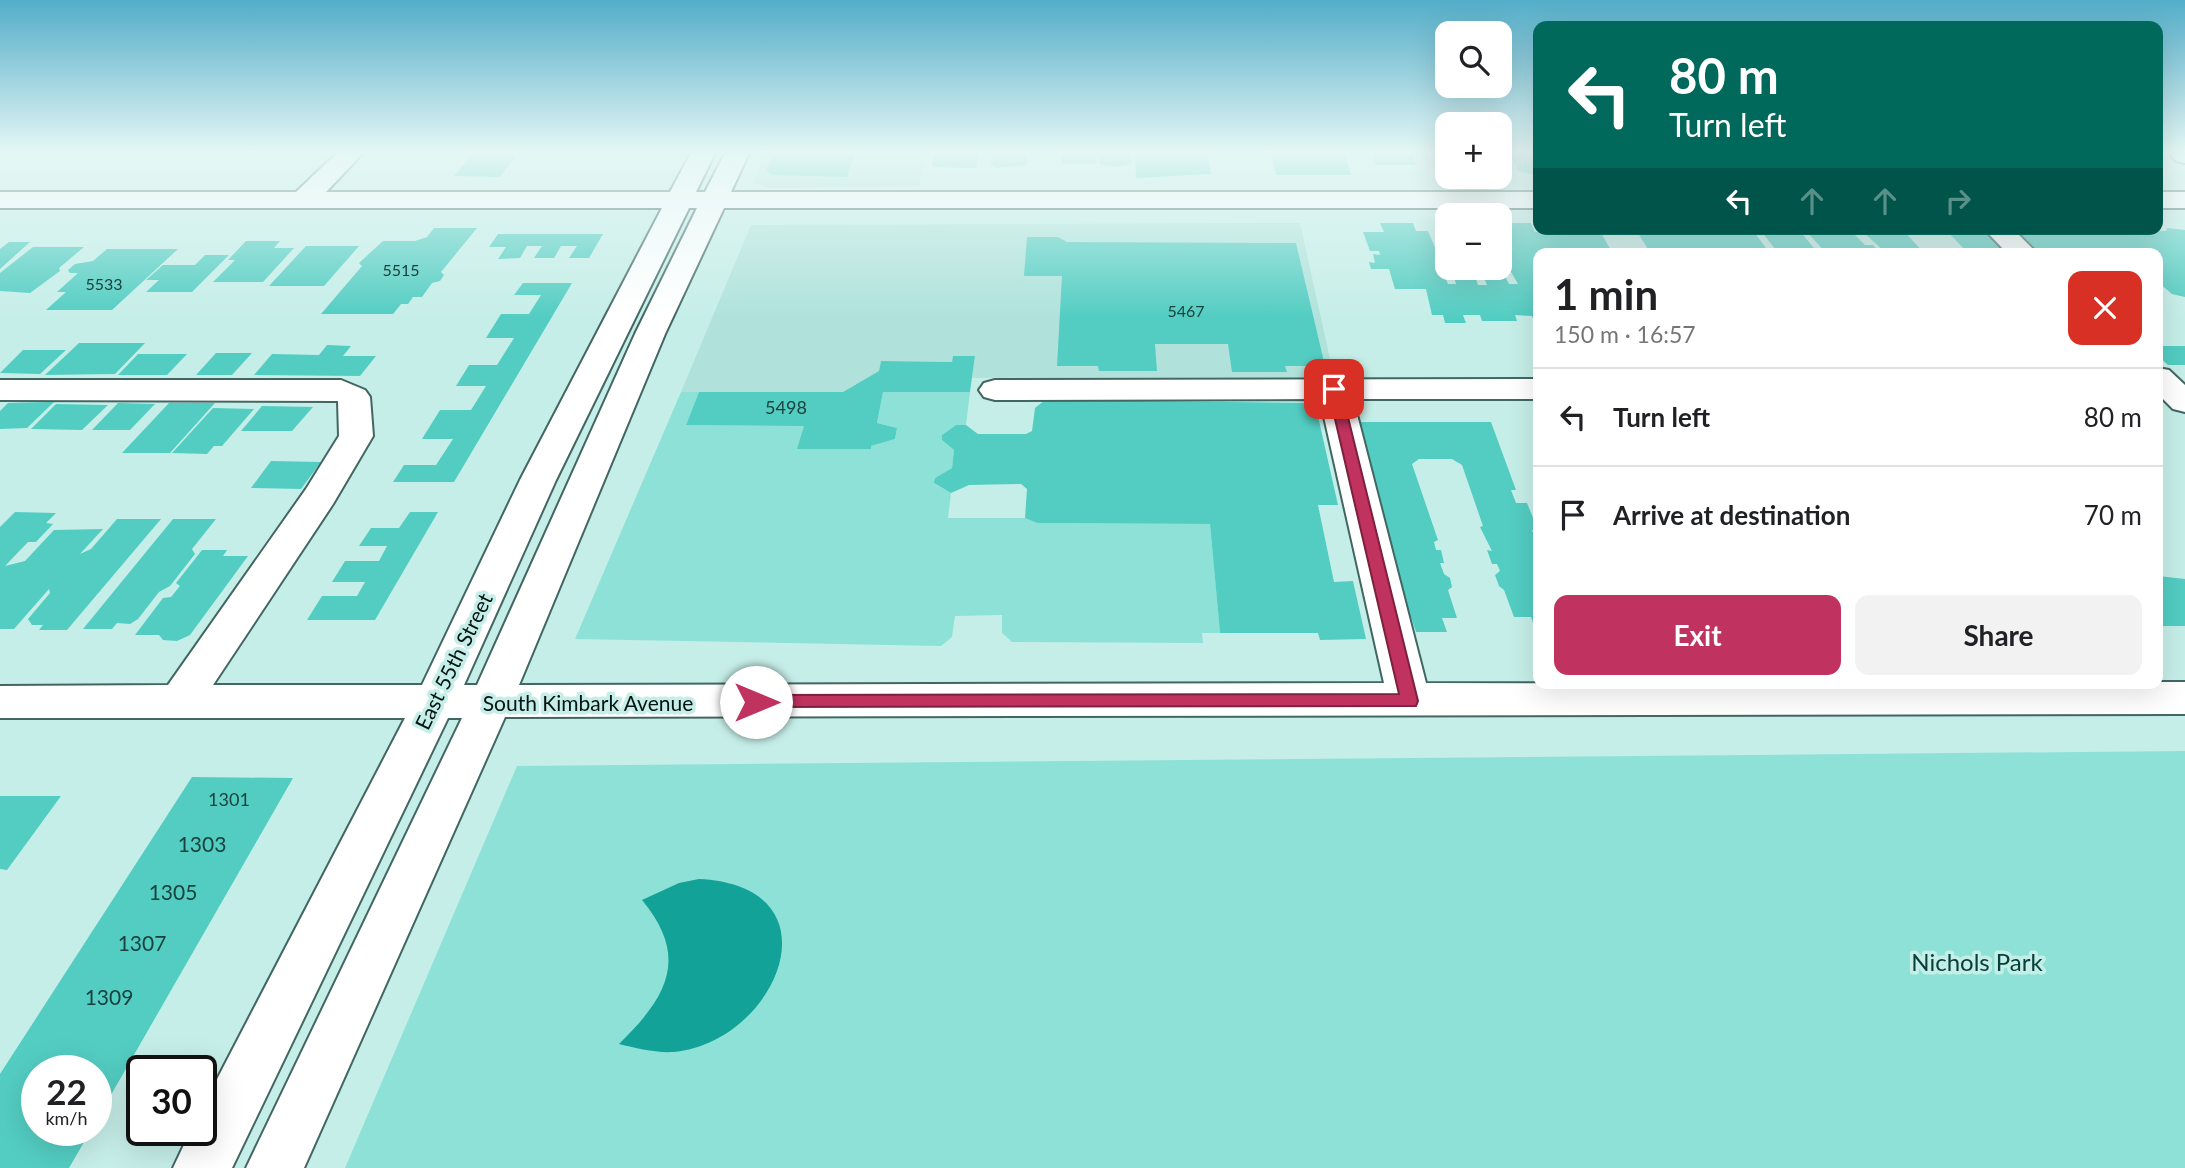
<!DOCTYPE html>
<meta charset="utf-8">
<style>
body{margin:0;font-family:Lato,sans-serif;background:#f2f2f2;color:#202124;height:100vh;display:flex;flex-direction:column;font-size:26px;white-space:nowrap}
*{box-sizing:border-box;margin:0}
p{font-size:23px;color:#757577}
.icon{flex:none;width:38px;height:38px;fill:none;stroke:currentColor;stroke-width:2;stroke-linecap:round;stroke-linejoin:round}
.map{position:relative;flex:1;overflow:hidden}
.side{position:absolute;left:1533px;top:248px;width:630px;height:441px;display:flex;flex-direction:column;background:#fff;border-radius:14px;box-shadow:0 7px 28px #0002}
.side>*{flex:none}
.top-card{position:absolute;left:1533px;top:21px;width:630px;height:214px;border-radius:14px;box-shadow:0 7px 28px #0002;background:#00695c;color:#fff;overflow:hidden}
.tools{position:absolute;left:1435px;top:21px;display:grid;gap:14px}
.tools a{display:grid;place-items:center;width:77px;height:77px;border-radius:14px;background:#fff;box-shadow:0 7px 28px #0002;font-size:35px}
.speed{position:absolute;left:21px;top:1055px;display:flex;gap:14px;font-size:35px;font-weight:700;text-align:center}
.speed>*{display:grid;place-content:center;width:91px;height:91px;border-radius:50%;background:#fff;box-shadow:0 7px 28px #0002;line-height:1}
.speed small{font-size:18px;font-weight:400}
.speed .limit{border:4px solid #111;border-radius:10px;background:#fff;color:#111}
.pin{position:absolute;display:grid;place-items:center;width:60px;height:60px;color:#fff;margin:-30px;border-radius:14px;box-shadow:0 4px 10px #0006}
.me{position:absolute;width:77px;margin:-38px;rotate:90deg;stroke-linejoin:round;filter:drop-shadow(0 0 5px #0008)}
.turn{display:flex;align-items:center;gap:24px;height:147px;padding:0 21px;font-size:32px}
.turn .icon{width:91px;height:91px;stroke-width:2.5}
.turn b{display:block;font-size:49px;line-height:60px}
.lanes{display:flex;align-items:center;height:66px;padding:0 21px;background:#0003;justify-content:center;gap:35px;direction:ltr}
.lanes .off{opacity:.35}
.round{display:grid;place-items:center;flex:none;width:74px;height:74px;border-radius:14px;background:#f2f2f2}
.overview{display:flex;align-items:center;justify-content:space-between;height:119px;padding:0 21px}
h1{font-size:42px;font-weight:700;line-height:52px}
.action{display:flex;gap:14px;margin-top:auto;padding:14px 21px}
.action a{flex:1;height:80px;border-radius:14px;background:#c0325f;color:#fff;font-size:28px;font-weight:700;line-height:80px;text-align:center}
.action a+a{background:#f2f2f2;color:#202124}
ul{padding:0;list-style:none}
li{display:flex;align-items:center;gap:21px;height:98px;padding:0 21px;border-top:2px solid #e0e0e0}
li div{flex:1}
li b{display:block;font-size:26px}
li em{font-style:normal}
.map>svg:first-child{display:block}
.built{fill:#b0e2db}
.green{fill:#8ee1d7}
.water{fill:#13a297}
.building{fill:#53cdc2}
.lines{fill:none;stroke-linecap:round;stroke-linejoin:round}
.minor-casing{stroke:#426662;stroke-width:4}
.minor{fill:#fff;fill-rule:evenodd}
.route{fill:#c0325f;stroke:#7d203e;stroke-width:2}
.labels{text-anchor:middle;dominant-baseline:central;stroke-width:7;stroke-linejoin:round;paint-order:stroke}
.far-number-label{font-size:16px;fill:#18423e}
.number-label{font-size:18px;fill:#18423e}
.street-label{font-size:21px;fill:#051312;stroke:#c6eee8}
.near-number-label{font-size:21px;fill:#18423e}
.near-park-label{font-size:24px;fill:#06403b;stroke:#c6eee8}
</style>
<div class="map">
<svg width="2185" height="1168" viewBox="0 0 2185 1168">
<rect width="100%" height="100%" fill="#c6eee8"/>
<path class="built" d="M 765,153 L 926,153 L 919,186 L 768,188 L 753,182 Z
M 1300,223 L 1334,377 L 972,378 L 975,357 L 953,356 L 952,362 L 881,361 L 879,371 L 843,392 L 681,392 L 751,225 Z"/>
<path class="green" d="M 681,392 L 699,392 L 686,425 L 804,426 L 798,449 L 871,449 L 871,446 L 895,439 L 897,428 L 877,423 L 883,392 L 970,392 L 966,425 L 956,425 L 942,435 L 942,440 L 954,450 L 952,468 L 935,478 L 935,484 L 951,493 L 948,518 L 1025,518 L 1037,523 L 1210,524 L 1220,633 L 1202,633 L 1203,643 L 1012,642 L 1002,633 L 1002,615 L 955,616 L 952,637 L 941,646 L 575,639 Z
M 2185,751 L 2185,1168 L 345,1168 L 517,766 Z"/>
<path class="water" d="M 699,879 C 843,886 777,1043 673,1052 C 655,1053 636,1048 619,1044 C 667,997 690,958 642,900 L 679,883 Z"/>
<path class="building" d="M 473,153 L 518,153 L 500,177 L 454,176 Z
M 774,153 L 855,153 L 847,177 L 772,175 L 766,170 Z
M 935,153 L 978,153 L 976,168 L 932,167 Z
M 992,153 L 1028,153 L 1026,165 L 996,168 L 991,165 Z
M 1062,153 L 1096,153 L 1096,164 L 1061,164 Z
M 1100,153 L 1130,153 L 1131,164 L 1116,167 L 1100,164 Z
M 1153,153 L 1208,153 L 1211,174 L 1136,178 L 1135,155 Z
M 1271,153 L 1345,155 L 1351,175 L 1276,175 Z
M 1372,153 L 1411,153 L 1416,165 L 1376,165 Z
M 1509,153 L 1538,153 L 1538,176 L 1519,171 Z
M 1380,223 L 1413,223 L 1416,231 L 1428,231 L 1441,262 L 1447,262 L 1447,268 L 1458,268 L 1459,272 L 1443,272 L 1448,284 L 1456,284 L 1454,277 L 1475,276 L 1478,285 L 1487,285 L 1484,278 L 1506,278 L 1509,284 L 1518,284 L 1511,272 L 1497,271 L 1495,268 L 1500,268 L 1500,262 L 1505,262 L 1500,251 L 1500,231 L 1502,231 L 1500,223 L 1531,223 L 1535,232 L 1594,229 L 1600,231 L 1613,254 L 1577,254 L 1575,250 L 1557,250 L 1559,254 L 1538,254 L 1538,323 L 1535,323 L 1532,316 L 1515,315 L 1517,321 L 1482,321 L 1480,315 L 1463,315 L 1466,323 L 1445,323 L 1443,315 L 1432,315 L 1426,289 L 1395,289 L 1389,269 L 1371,269 L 1369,262 L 1375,263 L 1373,254 L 1380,255 L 1379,251 L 1370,251 L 1363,232 L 1384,232 Z
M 434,228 L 477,228 L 441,272 L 444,275 L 440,281 L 432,283 L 422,297 L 413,297 L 408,304 L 401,304 L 393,314 L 321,314 L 362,266 L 359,263 L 383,241 L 415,241 L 427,237 Z
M 2167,228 L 2185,230 L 2185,297 L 2172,294 L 2159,283 L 2163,283 L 2158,281 L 2158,254 L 2123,254 L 2112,250 L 2117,254 L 2039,254 L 2012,229 L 2088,229 L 2092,232 L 2094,229 L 2166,231 Z
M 1658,229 L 1659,232 L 1754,232 L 1769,252 L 1695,254 L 1692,248 L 1687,248 L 1691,254 L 1651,254 L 1636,230 Z
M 1815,229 L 1852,232 L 1865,245 L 1873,245 L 1881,254 L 1827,254 L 1807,232 L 1817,232 Z
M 1860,229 L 1902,229 L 1925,254 L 1887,254 Z
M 1945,229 L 1982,229 L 2008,254 L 1969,254 Z
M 1799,230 L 1819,254 L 1779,254 L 1761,231 Z
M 498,234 L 603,234 L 589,258 L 569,258 L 577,246 L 561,246 L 554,258 L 534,258 L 542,246 L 527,246 L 520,258 L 498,259 L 506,247 L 489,247 Z
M 1027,237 L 1058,237 L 1067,242 L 1296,243 L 1325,366 L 1285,366 L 1287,372 L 1232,372 L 1228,344 L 1155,344 L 1157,371 L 1099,371 L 1098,366 L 1057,366 L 1062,276 L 1024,276 Z
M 246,241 L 280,241 L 274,248 L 294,248 L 263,282 L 213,282 L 235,260 L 228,260 Z
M 9,242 L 30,242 L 0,269 L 0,249 Z
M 306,246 L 359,246 L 324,286 L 269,286 Z
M 33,247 L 84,247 L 59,268 L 60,271 L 30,293 L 0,291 L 0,273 Z
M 107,249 L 178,249 L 112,310 L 46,310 L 66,292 L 57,292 L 78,273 L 70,273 L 68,270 L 75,264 L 93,261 Z
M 205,255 L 229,255 L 192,292 L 146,292 L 159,280 L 146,280 L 163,265 L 195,265 Z
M 523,283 L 572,283 L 454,482 L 393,482 L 404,465 L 436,465 L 453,439 L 422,439 L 440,410 L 471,410 L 486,386 L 456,386 L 469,365 L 497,365 L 514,338 L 486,338 L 501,314 L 529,314 L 541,295 L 514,295 Z
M 79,343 L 145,343 L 115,374 L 45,375 Z
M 327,345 L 351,346 L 343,356 L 376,356 L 360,376 L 254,375 L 272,354 L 319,355 Z
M 2158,346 L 2185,346 L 2185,365 L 2168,365 L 2158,356 Z
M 23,350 L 66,350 L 40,374 L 0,373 Z
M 216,353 L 252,353 L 232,375 L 196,375 Z
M 138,354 L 187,354 L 167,375 L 118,375 Z
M 953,356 L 975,356 L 970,392 L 883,392 L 877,423 L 897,428 L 895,439 L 871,446 L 871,449 L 797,449 L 804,426 L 686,425 L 699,392 L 843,392 L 879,371 L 881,361 L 952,362 Z
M 1045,400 L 1315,403 L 1338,505 L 1318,505 L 1334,582 L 1353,581 L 1366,639 L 1320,640 L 1318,633 L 1220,633 L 1210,524 L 1037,523 L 1025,518 L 1027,489 L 1021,484 L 969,485 L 951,493 L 934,483 L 935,478 L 952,468 L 954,450 L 942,440 L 942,435 L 956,425 L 966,425 L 978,434 L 1026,434 L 1032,431 L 1035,408 Z
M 54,402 L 27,428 L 0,429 L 0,411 L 8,403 Z
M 118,403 L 155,404 L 130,430 L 92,430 Z
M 169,403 L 215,403 L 170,453 L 122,453 Z
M 56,404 L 108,405 L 82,430 L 31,429 Z
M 262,406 L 313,407 L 292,431 L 241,431 Z
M 213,408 L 254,409 L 222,446 L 214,446 L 207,454 L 172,453 Z
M 1354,422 L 1491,422 L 1516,490 L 1511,490 L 1516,503 L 1527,503 L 1538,530 L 1532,530 L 1538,545 L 1538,636 L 1531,617 L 1514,617 L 1504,590 L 1499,586 L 1495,575 L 1500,571 L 1497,564 L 1492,564 L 1487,550 L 1492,551 L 1480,527 L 1483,526 L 1462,465 L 1452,459 L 1419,459 L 1412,464 L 1438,540 L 1434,542 L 1436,550 L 1441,550 L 1444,563 L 1440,563 L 1444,574 L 1450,578 L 1452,587 L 1448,590 L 1457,618 L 1442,618 L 1447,632 L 1416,632 L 1411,617 L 1397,618 Z
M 271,461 L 321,462 L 301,489 L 251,488 Z
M 15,512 L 56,513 L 46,523 L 53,524 L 36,542 L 28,542 L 5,566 L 25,561 L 54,530 L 103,529 L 80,554 L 91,549 L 117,519 L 161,519 L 67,630 L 39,630 L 43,625 L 32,625 L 28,619 L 50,593 L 49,589 L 14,629 L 0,629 L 0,527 Z
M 410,512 L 438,512 L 375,620 L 307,620 L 322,596 L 357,596 L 365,582 L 332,582 L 345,561 L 379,561 L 387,546 L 359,546 L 371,528 L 399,528 Z
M 173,519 L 216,519 L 192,549 L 195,554 L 170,586 L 159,592 L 138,619 L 130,624 L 117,623 L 112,629 L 83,629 Z
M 202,550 L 227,550 L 223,556 L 248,556 L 190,635 L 177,641 L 163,640 L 159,635 L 135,635 L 163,598 L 171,597 L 180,586 L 176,583 Z
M 2158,576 L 2185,579 L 2185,626 L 2158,626 Z
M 192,777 L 293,778 L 96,1121 L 96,1071 L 37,1071 L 37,1130 L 91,1130 L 69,1168 L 0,1168 L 0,1074 Z
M 0,796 L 61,796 L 7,870 L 0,869 Z"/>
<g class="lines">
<g class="minor-casing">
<path id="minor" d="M 337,153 L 363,153 L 326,192 L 670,192 L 691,153 L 715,153 L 696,192 L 705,192 L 725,153 L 749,153 L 731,192 L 1538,192 L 1538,208 L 724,208 L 665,334 L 519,685 L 1384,683 L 1320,399 L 995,400 L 984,397 L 979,390 L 984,383 L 995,380 L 1538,379 L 1538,399 L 1353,399 L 1426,683 L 2158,684 L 2158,682 L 2185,682 L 2185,714 L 505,717 L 304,1168 L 246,1168 L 462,718 L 448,718 L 232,1168 L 173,1168 L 191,1130 L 201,1130 L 201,1110 L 405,718 L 0,718 L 0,686 L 168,685 L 306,489 L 339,436 L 338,401 L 0,400 L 0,380 L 341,380 L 365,390 L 370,397 L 373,436 L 333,504 L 213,685 L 422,685 L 520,480 L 662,208 L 0,208 L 0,192 L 296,192 ZM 689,208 L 697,208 L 635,334 L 477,685 L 464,685 L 556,480 Z
M 2169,153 L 2185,153 L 2185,163 L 2176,161 Z
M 2158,192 L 2185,192 L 2185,208 L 2158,208 Z
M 1984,229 L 2013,229 L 2038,254 L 2008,254 Z
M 2158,368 L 2169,370 L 2185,385 L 2185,412 L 2173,409 L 2158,394 Z"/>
</g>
<use href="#minor" class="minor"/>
</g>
<linearGradient id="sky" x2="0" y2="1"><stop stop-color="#53adc8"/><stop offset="0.48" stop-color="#e5f7f5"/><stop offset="1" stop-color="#e5f7f5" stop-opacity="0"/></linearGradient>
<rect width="2185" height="317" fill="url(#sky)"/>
<path class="route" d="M 1330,386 L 1341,389 L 1418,701 L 1416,706 L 750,707 L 747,702 L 756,695 L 1399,694 L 1328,389 Z"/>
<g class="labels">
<g class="far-number-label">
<text x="401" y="269">5515</text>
<text x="104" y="283">5533</text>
<text x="1186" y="310">5467</text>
</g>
<g class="number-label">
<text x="786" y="407">5498</text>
<text x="229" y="799">1301</text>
</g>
<g class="street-label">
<text transform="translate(453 661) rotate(-64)">East 55th Street</text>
<text x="588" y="702">South Kimbark Avenue</text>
</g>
<g class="near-number-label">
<text x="202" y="843">1303</text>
<text x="173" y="891">1305</text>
<text x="142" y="942">1307</text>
<text x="109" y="996">1309</text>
</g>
<g class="near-park-label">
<text x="1977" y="961">Nichols Park</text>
</g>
</g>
</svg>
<div class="tools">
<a><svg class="icon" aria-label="search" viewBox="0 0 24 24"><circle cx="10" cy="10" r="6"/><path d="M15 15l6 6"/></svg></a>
<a>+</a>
<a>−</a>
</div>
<div class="speed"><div>22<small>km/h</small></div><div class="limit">30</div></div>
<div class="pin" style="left:1334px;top:389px;background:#d93025"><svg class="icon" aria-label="arrive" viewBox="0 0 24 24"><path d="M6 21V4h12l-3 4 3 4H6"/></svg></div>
<svg class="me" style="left:756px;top:702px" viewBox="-20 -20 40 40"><circle r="19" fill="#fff"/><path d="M0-13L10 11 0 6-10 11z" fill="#c0325f"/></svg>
<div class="top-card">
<div class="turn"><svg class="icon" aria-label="left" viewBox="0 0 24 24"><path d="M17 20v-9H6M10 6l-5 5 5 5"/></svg><div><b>80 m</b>Turn left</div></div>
<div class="lanes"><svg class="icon" aria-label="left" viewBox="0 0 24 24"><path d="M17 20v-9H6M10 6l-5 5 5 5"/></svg><svg class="icon off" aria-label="ahead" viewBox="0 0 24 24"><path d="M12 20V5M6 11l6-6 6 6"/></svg><svg class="icon off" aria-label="ahead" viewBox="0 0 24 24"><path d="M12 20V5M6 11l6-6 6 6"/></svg><svg class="icon off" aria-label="right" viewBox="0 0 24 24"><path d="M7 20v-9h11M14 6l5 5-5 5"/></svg></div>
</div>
<section class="side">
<div class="overview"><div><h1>1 min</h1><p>150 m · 16:57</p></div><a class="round" style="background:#d93025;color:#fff"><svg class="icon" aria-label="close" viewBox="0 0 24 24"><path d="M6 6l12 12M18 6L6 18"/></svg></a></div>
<ul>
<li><svg class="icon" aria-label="left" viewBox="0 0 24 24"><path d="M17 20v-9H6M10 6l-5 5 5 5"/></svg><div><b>Turn left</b></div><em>80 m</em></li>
<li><svg class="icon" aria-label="arrive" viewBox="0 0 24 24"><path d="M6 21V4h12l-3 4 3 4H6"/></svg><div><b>Arrive at destination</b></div><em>70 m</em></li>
</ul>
<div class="action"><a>Exit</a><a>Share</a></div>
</section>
</div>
